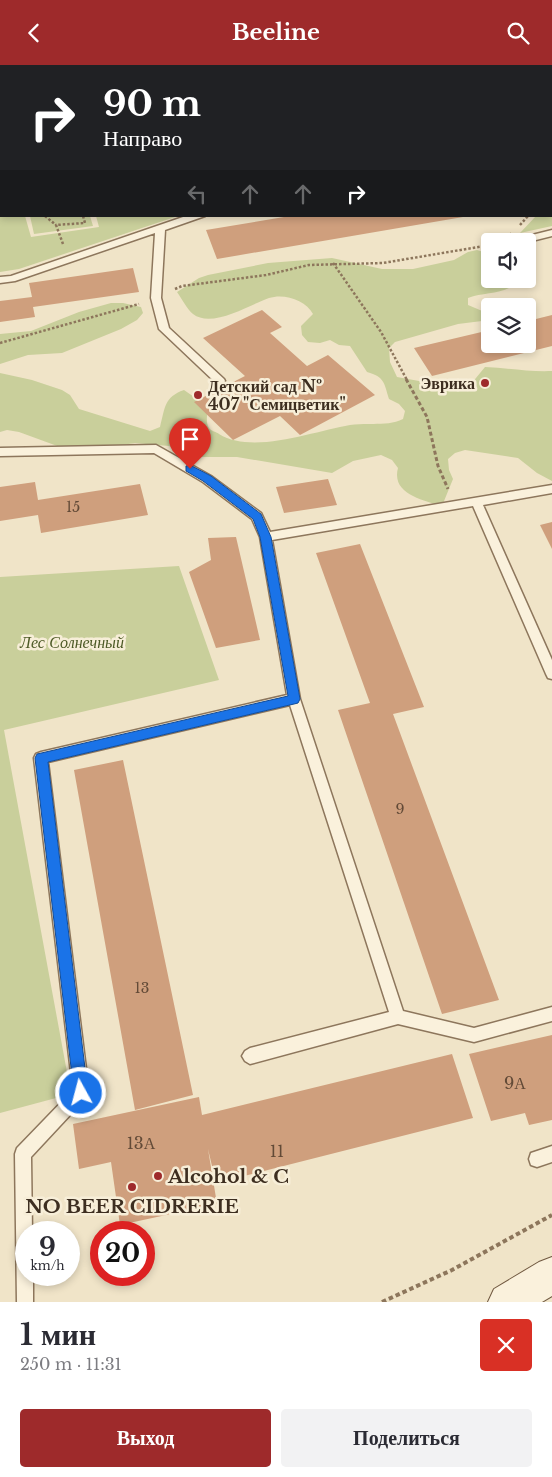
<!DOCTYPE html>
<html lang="ru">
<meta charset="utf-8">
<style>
body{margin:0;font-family:"Libre Baskerville",serif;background:#f2f2f3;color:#2b2b33;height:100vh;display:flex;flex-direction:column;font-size:19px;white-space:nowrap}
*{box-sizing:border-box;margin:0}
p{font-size:16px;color:#7c7c81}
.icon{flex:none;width:28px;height:28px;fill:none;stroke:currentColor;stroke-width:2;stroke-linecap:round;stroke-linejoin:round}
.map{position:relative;height:1237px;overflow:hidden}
.drawer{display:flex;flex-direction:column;background:#fff;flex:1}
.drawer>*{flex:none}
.hud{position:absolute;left:0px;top:0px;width:552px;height:152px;box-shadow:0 2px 8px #0003;background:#202124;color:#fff;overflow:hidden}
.fabs{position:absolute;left:481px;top:168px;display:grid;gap:10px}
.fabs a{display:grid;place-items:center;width:55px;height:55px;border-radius:5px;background:#fff;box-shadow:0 2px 8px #0003;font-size:25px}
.speed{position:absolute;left:15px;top:1156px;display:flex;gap:10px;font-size:25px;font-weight:700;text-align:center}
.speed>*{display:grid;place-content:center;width:65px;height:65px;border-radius:50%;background:#fff;box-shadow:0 2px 8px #0003;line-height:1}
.speed small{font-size:12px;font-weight:400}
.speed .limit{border:8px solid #d22;background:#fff;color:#111}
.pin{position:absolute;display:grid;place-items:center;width:42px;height:42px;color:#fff;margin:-51px -21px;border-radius:50% 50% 50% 0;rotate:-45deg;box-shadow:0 0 5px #0007}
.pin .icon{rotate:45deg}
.me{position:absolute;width:55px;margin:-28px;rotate:353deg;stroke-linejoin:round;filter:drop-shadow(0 0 4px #0008)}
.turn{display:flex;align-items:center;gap:18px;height:105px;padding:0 20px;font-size:22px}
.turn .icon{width:65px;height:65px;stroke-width:2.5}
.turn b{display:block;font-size:35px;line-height:42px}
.lanes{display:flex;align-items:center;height:48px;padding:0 20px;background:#0003;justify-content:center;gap:25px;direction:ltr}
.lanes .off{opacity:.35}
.round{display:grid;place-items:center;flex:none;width:52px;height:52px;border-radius:5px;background:#f2f2f3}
.head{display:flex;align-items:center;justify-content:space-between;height:85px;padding:0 20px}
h1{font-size:30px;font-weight:800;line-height:38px}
.button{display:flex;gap:10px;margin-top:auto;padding:10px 20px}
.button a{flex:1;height:58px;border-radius:5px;background:#9e2a2b;color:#fff;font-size:20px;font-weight:800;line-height:58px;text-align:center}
.button a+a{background:#f2f2f3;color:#2b2b33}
header{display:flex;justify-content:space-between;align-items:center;height:65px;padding:0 20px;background:#9e2a2b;color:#fff;font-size:22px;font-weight:800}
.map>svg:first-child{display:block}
.green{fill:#c9cf9b}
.building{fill:#cf9f7d}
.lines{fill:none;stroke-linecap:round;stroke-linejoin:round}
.service-casing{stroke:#8d765c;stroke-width:3}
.secondary-casing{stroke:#6f573f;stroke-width:2}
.path-far2{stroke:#8d765c;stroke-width:2.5;stroke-dasharray:2.5 2;stroke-linecap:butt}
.path-far1{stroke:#8d765c;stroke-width:3;stroke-dasharray:4 2.5;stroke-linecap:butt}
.path{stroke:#8d765c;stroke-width:4;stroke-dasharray:4.5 3;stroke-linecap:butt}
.service{fill:#faf1dc;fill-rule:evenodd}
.secondary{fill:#faf1dc;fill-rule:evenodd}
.route{fill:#1a73e8;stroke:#114b97}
.poi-dot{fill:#9e2a2b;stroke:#f7eed8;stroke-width:2}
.labels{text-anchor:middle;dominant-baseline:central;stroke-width:5;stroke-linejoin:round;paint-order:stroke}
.number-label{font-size:14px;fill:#624a37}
.poi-label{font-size:16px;font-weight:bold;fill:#3d2e20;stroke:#f7eed8;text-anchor:end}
.park-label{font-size:16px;font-style:italic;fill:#4d5a26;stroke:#f7eed8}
.near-number-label{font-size:16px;fill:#624a37}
.near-poi-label{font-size:19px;font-weight:bold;fill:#3d2e20;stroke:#f7eed8;text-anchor:start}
</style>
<header><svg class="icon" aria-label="back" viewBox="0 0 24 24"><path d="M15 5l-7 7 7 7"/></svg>Beeline<svg class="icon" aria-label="search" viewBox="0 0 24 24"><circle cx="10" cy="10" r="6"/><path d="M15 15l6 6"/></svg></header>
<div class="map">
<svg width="552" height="1237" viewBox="0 0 552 1237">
<rect width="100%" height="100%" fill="#f0e4c8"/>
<path class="green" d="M 0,71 L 1,151 L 25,151 L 31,172 L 99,162 L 96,151 L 175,152 L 19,204 L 0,207 Z
M 552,105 L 552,161 L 520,168 L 536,151 L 551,151 Z
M 30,151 L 90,151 L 93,161 L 34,169 Z
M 477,185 L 490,189 L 490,214 L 514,214 L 514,220 C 500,230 483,227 468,233 L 468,240 L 487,248 L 490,255 L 458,259 L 395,277 L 389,283 L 390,297 L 397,312 L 430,318 L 450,326 L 450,324 L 471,319 L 485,302 C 508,303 529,307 552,306 L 552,416 L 537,408 L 518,393 L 465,385 L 455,388 L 448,394 L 449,405 L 453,414 L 442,441 C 423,435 391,429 398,403 L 392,395 L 381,390 L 353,396 L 332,408 L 237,392 L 200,392 L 169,381 L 135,378 L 84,386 L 60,382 L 19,367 L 7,365 L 0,367 L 0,308 L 32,315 L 62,325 L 70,330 L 79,344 L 150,366 L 160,362 C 165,343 164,332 184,325 L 207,341 C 208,348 205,357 209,363 C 211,366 217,367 219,369 C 253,390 314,366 350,360 C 368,357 387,362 403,354 L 405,346 L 399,339 L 389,334 C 384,318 385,312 367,307 L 350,281 L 339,280 L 330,275 L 320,278 L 308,277 L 302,270 L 301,261 L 313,249 C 306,235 284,228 269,233 C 251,239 212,264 193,249 C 187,244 182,234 177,227 L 199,213 L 208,210 L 268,198 L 332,193 L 382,204 L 413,204 L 454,195 L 468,187 Z
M 111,238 L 123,238 L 141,242 L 143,248 L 137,255 L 121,264 L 62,288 L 28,290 L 0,299 L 0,269 L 31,266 L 79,247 Z
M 179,501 L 219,615 L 4,665 L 71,1029 L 0,1048 L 0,512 Z"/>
<path class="building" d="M 290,151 L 463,151 L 463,152 L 217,194 L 206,165 Z
M 133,203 L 139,227 L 33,242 L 35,252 L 0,257 L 0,236 L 32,232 L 29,218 Z
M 262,245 L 282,262 L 270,268 L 307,301 L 328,290 L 375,330 L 300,370 L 280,351 L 233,375 L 194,337 L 245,311 L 203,273 Z
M 552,250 L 552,281 L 432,311 L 414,283 L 490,265 L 490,279 L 528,279 L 528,256 Z
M 328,414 L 337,440 L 284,448 L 276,422 Z
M 35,417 L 38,435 L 140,419 L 148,450 L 41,468 L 38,450 L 0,456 L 0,422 Z
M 552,457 L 552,484 L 540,460 Z
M 236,472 L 260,575 L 216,583 L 189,507 L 211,495 L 208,473 Z
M 360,479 L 424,642 L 393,649 L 499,935 L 442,949 L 338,645 L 370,638 L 316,488 Z
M 123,695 L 193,1030 L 135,1045 L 74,705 Z
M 552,970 L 552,1055 L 529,1060 L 525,1048 L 491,1056 L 469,989 Z
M 452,989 L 473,1053 L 216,1118 L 208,1084 L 217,1139 L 120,1160 L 111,1097 L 79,1104 L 73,1059 L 199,1032 L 202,1050 Z"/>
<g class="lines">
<g class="service-casing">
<path id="service" d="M 283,0 L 304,0 L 305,1 L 284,1 Z
M 551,90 L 552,90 L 552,96 L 551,96 Z
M 186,151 L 205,151 L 165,165 L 161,233 L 169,263 L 224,314 L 225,316 L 224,318 L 216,318 L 159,264 L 151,233 L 155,168 L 15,216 L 0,218 L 0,212 L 11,211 Z
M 552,165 L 552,171 L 528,177 L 522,174 L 524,172 Z
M 156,380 L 211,411 L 261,448 L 270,467 L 552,420 L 552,428 L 483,440 L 552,595 L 552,614 L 548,613 L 546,609 L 473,441 L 272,475 L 300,634 L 403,946 L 474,963 L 552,942 L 552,956 L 474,977 L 398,959 L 250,999 L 245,996 L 242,991 L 245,986 L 250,983 L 389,947 L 290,640 L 48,697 L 89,1028 L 86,1033 L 31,1092 L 32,1168 L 26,1168 L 26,1210 L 33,1210 L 33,1237 L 17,1237 L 15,1089 L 17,1083 L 73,1025 L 34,693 L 36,689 L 41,687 L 287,630 L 260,472 L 252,454 L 203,417 L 154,388 L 0,391 L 0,383 Z
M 552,1081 L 552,1097 L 537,1102 L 531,1100 L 529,1094 L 531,1088 Z"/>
</g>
<g class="secondary-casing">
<path id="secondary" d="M 552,1192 L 552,1231 L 542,1237 L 488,1237 L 494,1224 L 539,1197 Z"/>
</g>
<path class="path-far2" d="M 45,151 L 56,160
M 520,160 L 528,151
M 503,176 L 512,168
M 63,179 L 56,160 L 85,158 L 83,151
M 333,198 L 381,267 L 407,315
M 175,224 L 182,221 L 266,210 L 309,200 L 383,198 L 490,180
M 0,278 L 139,239"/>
<path class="path-far1" d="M 406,314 L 427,352 L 438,401 L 448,424"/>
<path class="path" d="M 382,1237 L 452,1205 L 552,1150"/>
<use href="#service" class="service"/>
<use href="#secondary" class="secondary"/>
</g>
<path class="route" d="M 190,400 L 211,411 L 261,449 L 271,472 L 300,634 L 298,638 L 294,639 L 48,697 L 88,1028 L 86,1033 L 81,1035 L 76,1033 L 74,1028 L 35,693 L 37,689 L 288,631 L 260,472 L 253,454 L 203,416 L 186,406 L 186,401 Z"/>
<g class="poi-dot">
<circle cx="485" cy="318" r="5"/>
<circle cx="198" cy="330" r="5"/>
<circle cx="158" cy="1111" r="5"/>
<circle cx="132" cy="1122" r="5"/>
</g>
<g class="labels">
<g class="number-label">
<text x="73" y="442">15</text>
<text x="400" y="744">9</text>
<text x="142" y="923">13</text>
</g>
<g class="poi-label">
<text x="475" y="318">Эврика</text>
<text x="208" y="321" text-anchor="start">Детский сад №<tspan x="208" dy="18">407 "Семицветик"</tspan></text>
</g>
<g class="park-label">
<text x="72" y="577">Лес Солнечный</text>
</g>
<g class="near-number-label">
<text x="515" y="1018">9А</text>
<text x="141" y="1078">13А</text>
<text x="277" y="1086">11</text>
</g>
<g class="near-poi-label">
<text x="168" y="1111">Alcohol &amp; C</text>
<text x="132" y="1141" text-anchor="middle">NO BEER CIDRERIE</text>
</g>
</g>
</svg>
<div class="fabs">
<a><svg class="icon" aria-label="sound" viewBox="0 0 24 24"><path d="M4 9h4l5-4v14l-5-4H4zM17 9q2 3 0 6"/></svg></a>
<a><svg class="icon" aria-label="layers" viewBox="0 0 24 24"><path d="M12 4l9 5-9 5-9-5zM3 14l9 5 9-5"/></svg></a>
</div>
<div class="speed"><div>9<small>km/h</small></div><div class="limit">20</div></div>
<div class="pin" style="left:190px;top:404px;background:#d93025"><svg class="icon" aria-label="arrive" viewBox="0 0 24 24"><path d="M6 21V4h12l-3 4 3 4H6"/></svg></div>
<svg class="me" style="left:81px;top:1028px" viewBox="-20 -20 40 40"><circle r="17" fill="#1a73e8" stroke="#fff" stroke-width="3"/><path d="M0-11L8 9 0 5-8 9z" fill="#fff"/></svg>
<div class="hud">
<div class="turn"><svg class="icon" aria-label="right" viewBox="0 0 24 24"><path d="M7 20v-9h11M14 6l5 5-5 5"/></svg><div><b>90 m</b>Направо</div></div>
<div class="lanes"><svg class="icon off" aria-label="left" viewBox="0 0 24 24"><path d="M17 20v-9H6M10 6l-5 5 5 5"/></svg><svg class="icon off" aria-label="ahead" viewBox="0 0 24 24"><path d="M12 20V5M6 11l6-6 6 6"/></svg><svg class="icon off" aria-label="ahead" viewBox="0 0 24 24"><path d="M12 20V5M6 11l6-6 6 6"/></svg><svg class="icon" aria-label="right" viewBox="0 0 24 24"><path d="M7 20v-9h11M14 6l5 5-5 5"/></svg></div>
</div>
</div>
<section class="drawer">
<div class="head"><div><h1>1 мин</h1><p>250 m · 11:31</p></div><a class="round" style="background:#d93025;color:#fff"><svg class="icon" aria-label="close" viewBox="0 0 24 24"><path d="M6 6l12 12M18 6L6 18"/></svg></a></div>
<div class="button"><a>Выход</a><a>Поделиться</a></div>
</section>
